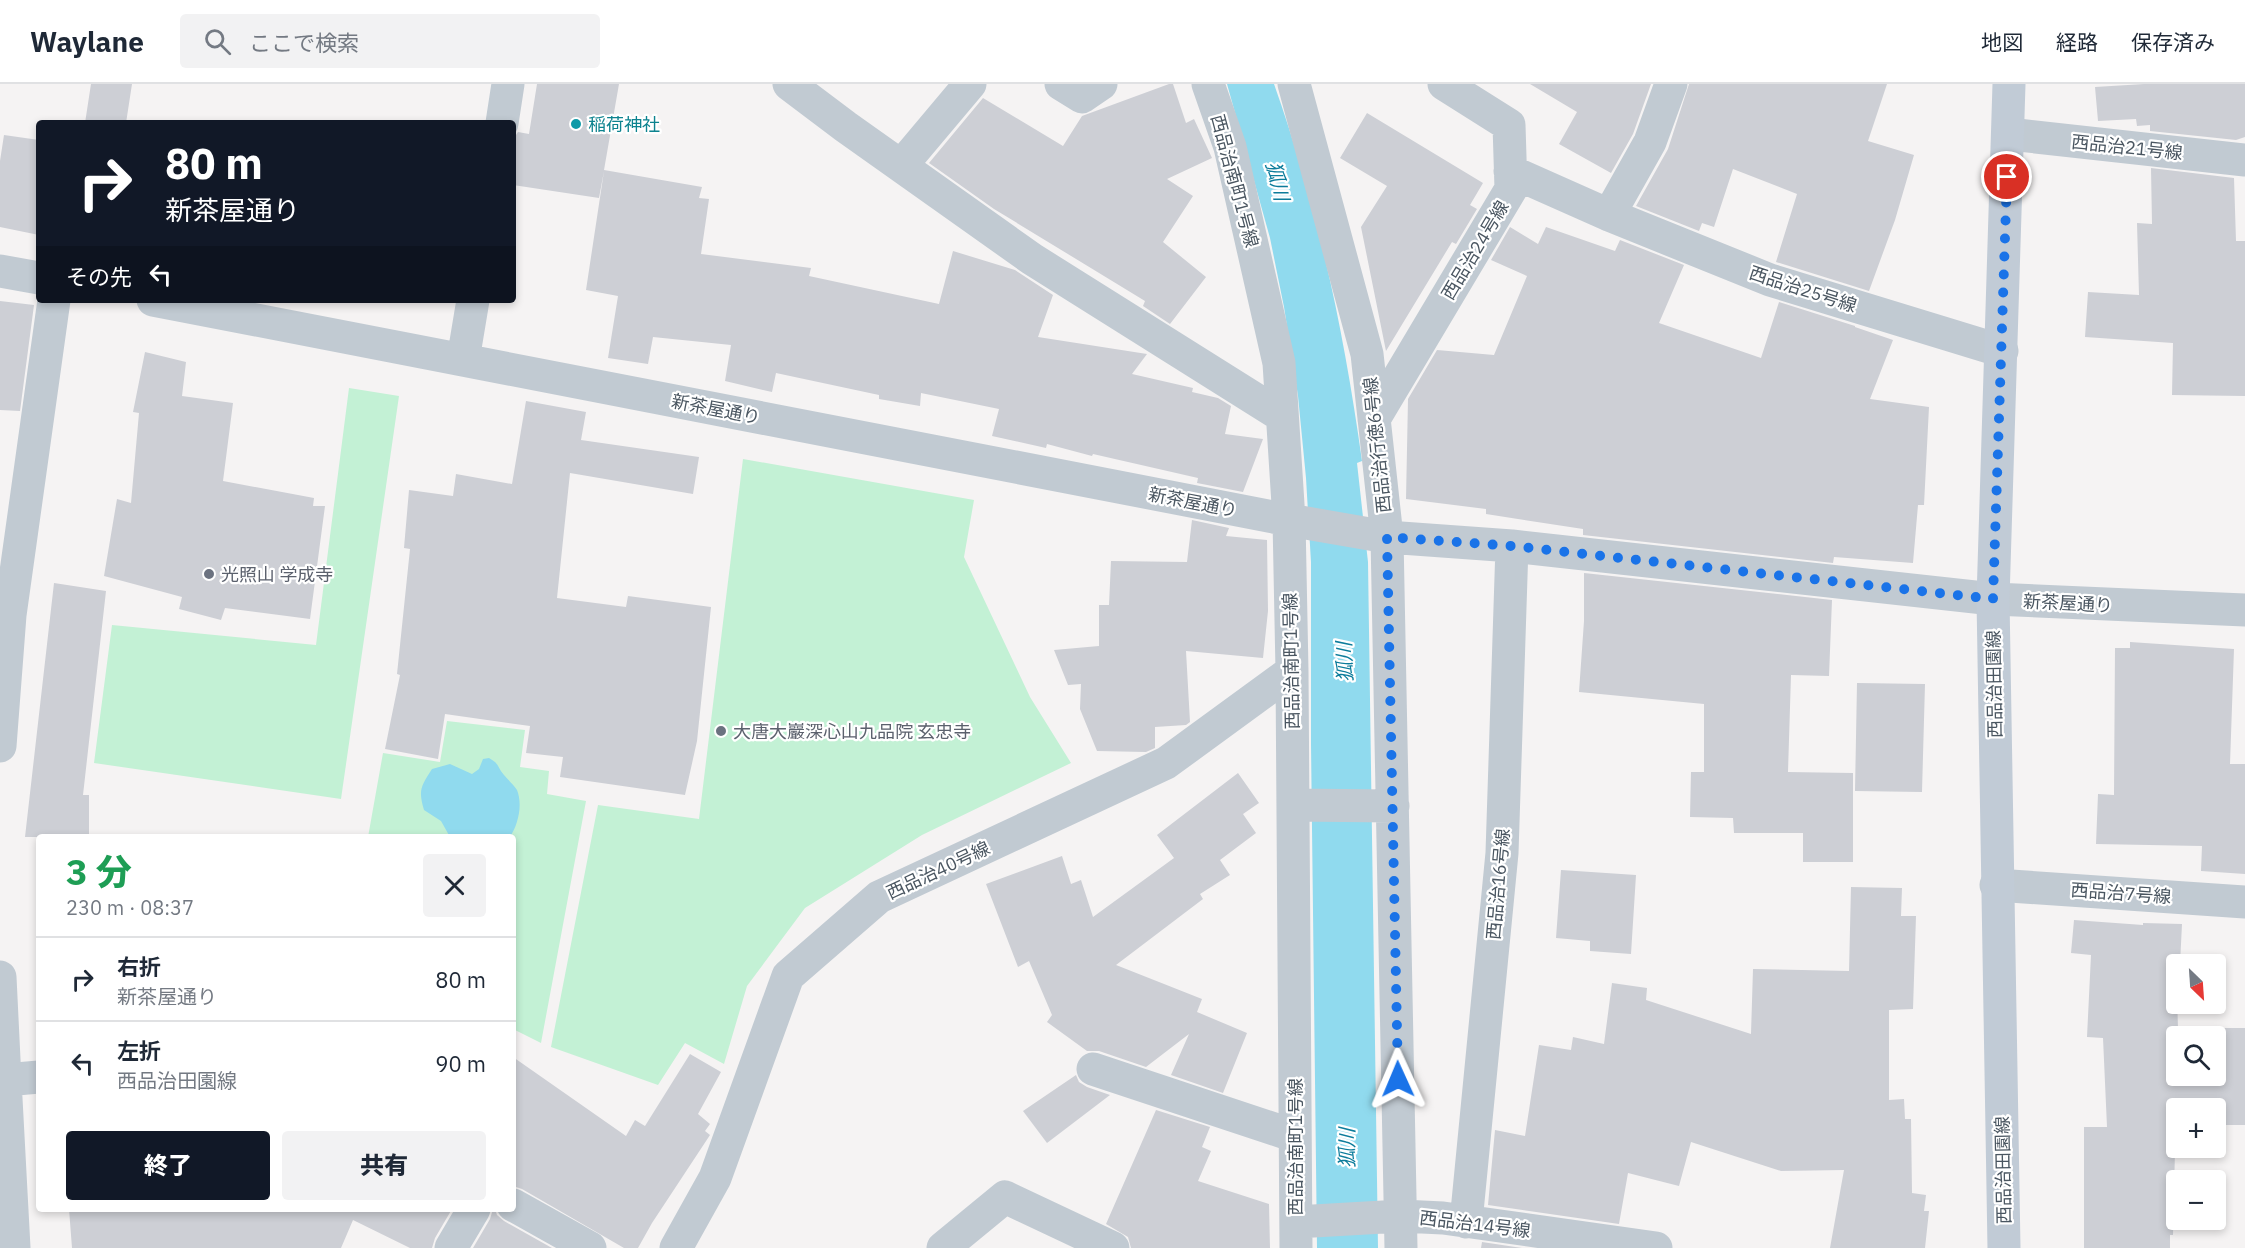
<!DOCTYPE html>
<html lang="ja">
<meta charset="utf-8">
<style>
body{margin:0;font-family:"IBM Plex Sans","Noto Sans JP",sans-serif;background:#f2f2f3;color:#1f2937;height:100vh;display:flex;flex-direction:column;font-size:22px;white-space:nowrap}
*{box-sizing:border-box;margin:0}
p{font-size:20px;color:#747a83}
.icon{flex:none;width:33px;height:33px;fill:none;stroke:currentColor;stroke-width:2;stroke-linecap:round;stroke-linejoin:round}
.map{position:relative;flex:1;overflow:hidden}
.sheet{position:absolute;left:36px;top:750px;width:480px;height:378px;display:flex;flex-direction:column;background:#fff;border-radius:6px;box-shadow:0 3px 9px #0003}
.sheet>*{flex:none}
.hud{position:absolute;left:36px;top:36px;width:480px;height:183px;border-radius:6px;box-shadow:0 3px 9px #0003;background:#111827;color:#fff;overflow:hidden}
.needle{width:39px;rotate:155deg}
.buttons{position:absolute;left:2166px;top:870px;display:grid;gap:12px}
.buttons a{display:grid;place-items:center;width:60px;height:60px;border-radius:6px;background:#fff;box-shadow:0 3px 9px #0003;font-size:30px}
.pin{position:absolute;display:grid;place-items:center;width:51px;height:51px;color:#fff;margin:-26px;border:3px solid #fff;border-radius:50%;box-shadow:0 2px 6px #0007}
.me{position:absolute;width:66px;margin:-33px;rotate:359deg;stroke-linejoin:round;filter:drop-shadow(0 0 4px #0008)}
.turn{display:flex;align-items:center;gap:21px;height:126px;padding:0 30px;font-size:27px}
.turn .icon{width:78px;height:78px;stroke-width:2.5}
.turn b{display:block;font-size:42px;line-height:51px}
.then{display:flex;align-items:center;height:57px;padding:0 30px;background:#0003;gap:12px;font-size:22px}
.round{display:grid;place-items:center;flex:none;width:63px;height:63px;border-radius:6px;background:#f2f2f3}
.overview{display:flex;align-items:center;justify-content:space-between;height:102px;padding:0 30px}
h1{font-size:36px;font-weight:800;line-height:45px;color:#1e9e55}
.action{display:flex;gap:12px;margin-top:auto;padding:12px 30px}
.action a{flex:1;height:69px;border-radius:6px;background:#111827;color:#fff;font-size:24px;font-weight:800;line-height:69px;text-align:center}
.action a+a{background:#f2f2f3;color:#1f2937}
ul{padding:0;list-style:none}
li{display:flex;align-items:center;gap:18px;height:84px;padding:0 30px;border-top:2px solid #e0e1e3}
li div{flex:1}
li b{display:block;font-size:22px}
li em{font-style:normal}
header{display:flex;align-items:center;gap:36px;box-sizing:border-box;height:84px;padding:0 30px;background:#fff;border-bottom:2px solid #e0e1e3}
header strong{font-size:28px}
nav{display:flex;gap:33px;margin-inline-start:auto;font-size:21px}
.search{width:420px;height:54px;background:#f2f2f3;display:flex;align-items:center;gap:15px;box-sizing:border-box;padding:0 21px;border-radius:6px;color:#747a83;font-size:22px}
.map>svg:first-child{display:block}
.green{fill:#c3f1d5}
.water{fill:#90daee}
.building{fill:#cdcfd5;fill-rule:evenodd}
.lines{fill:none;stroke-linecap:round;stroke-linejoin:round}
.street{stroke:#c1cad2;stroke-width:33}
.secondary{stroke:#c1cbd6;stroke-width:33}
.route{stroke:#1a73e8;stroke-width:10;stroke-dasharray:0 18}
.culture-dot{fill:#0f9aa8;stroke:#fff;stroke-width:2}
.worship-dot{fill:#6b7280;stroke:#fff;stroke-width:2}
.labels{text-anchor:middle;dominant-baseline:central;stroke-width:4.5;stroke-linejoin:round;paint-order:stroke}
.culture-label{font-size:18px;fill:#0d838f;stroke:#fff;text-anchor:start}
.street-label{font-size:18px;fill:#4a5661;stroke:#fff}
.worship-label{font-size:18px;fill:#5b616d;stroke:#fff;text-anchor:start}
.water-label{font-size:20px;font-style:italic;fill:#0c7c9b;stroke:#fff}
</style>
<header>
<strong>Waylane</strong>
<div class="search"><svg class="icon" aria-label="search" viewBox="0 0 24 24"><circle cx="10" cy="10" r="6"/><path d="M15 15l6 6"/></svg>ここで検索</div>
<nav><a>地図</a><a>経路</a><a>保存済み</a></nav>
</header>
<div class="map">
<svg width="2245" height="1164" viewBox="0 0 2245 1164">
<rect width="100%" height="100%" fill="#f5f3f3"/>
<path class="green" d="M 349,304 L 399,312 L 341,715 L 94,679 L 112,541 L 316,561 Z
M 743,375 L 974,416 L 964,473 L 1030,613 L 1071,679 L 922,751 L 805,824 L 747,902 L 724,980 L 685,959 L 658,1001 L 551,963 L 598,721 L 699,735 Z
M 447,637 L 525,646 L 520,683 L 549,687 L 547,710 L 586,717 L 541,959 L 513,945 L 513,753 L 368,753 L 383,669 L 440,678 Z"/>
<path class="water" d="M 1227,0 L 1274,0 C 1318,124 1344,247 1362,377 L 1357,379 L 1368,478 L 1378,1164 L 1317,1164 L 1311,660 L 1311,478 L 1306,394 L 1298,312 L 1284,223 L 1270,154 Z
M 489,674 C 500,680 497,683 504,691 C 508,696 514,701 517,706 C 523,721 518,741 510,753 L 450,753 L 441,737 L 424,726 C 418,706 421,702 432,685 L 450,680 L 472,690 L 479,685 L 483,675 Z"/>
<path class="building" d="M 91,0 L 132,0 L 126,39 L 85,39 Z
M 537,0 L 619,0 L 604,86 L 702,103 L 699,114 L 709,115 L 701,170 L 811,184 L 809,192 L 939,220 L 953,167 L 1015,186 L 1053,211 L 1038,253 L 1147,270 L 1132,290 L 1193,304 L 1192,308 L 1218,314 L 1231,322 L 1225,350 L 1263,355 L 1243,408 L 1197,399 L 1198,394 L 1093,370 L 1092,372 L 1047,360 L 1046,364 L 992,352 L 999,325 L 921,309 L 920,322 L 879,315 L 879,311 L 776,289 L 772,308 L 725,297 L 731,261 L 653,253 L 648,280 L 608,274 L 618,212 L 586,206 L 604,87 L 599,114 L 513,101 L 516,51 L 518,48 L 529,50 Z
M 1169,0 L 1173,0 L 1186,39 L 1194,35 L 1212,74 L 1167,95 L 1193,112 L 1163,158 L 1206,193 L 1170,240 L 1143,222 L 1145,217 L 994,125 L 929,79 L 983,14 L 1063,62 L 1082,32 Z
M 1530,0 L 1651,0 L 1633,50 L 1611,89 L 1559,60 L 1577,28 Z
M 1689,0 L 1887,0 L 1868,57 L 1914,71 L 1895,136 L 1869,207 L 1776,178 L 1797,110 L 1733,85 L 1714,143 L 1702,139 L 1699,147 L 1636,122 L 1668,65 Z
M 2144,0 L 2245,0 L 2245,53 L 2236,56 L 2150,47 L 2150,41 L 2137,42 L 2136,35 L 2098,37 L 2095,3 Z
M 1367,29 L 1483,99 L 1470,121 L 1477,125 L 1456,160 L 1452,158 L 1386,267 L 1361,143 L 1387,102 L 1340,74 Z
M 4,51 L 39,56 L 39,151 L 0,143 L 0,77 Z
M 2151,84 L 2234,94 L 2236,157 L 2245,157 L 2245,312 L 2172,311 L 2173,259 L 2085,253 L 2088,208 L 2139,211 L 2137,139 L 2152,140 Z
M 1510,143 L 1538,160 L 1546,143 L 1615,167 L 1620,156 L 1684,181 L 1659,239 L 1761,274 L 1779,218 L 1855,242 L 1855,243 L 1893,256 L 1870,315 L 1929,323 L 1924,421 L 1918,421 L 1913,479 L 1834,473 L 1833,479 L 1583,451 L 1583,445 L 1486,430 L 1486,425 L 1406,415 L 1408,315 L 1437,266 L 1494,271 L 1527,192 L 1491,176 Z
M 0,217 L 34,221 L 20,327 L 0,326 Z
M 145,268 L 186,278 L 182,312 L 233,319 L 223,397 L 314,414 L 313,422 L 325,422 L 310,535 L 225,524 L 221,536 L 179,525 L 182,513 L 104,492 L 117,415 L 131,419 L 139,329 L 133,328 Z
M 526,317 L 586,328 L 581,356 L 699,373 L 693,410 L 570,389 L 557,514 L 626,523 L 628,512 L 711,523 L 697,657 L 685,711 L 560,693 L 563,673 L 526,669 L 530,642 L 445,630 L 438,675 L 385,665 L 400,591 L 397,590 L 410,465 L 404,464 L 409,406 L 453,412 L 456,390 L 512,400 Z
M 1192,436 L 1229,444 L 1226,452 L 1267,456 L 1268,527 L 1263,574 L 1186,567 L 1190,638 L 1186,641 L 1155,643 L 1155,664 L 1146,668 L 1097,667 L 1080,625 L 1081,600 L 1068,601 L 1054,566 L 1099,562 L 1099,521 L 1109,521 L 1111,477 L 1187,478 Z
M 1584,489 L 1832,516 L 1829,592 L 1791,591 L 1788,688 L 1853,689 L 1853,778 L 1803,778 L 1803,749 L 1734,749 L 1733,734 L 1690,733 L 1691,688 L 1704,688 L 1704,620 L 1579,608 L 1584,537 Z
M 54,499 L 106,507 L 83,711 L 89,711 L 89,753 L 25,753 Z
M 2130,558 L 2234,565 L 2230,680 L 2245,680 L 2245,790 L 2201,787 L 2202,762 L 2096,760 L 2098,710 L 2114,711 L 2115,564 L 2130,564 Z
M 1857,599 L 1925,600 L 1922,708 L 1855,707 Z
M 1238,689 L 1259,719 L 1243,730 L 1256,749 L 1220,776 L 1230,791 L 1200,810 L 1203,815 L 1116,881 L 1202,915 L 1197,928 L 1247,949 L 1223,1009 L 1171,991 L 1189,950 L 1146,983 L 1099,967 L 1087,967 L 1047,938 L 1052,931 L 1029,877 L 1018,883 L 986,800 L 1062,772 L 1071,800 L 1081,796 L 1093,833 L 1174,774 L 1157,751 Z
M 1561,786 L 1636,791 L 1631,870 L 1590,867 L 1590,857 L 1556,854 Z
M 1851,803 L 1902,804 L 1901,832 L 1916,832 L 1913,925 L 1889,926 L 1889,1016 L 1904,1015 L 1905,1035 L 1911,1035 L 1912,1109 L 1926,1111 L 1924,1127 L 1929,1127 L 1925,1164 L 1830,1164 L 1844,1086 L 1781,1087 L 1691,1058 L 1679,1102 L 1628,1089 L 1619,1140 L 1488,1121 L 1495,1046 L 1525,1052 L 1539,961 L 1571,966 L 1573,953 L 1604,960 L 1612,899 L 1647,904 L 1646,916 L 1751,950 L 1753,885 L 1849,887 Z
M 2074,836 L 2143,841 L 2143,839 L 2182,840 L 2180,880 L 2176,880 L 2178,944 L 2245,944 L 2245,1041 L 2216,1041 L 2216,1024 L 2176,1024 L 2173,1151 L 2170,1151 L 2170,1164 L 2084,1164 L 2084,1043 L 2107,1043 L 2103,954 L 2087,953 L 2091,871 L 2071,869 ZM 2176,952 L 2216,952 L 2216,992 L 2176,992 Z
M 690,970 L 721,988 L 698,1030 L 710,1040 L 705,1047 L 710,1051 L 652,1139 L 638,1164 L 624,1164 L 522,1105 L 513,1102 L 513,973 L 626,1052 L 635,1036 L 645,1042 Z
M 1076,991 L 1079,998 L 1087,1003 L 1110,1011 L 1047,1059 L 1023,1027 Z
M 1156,1026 L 1210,1043 L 1202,1063 L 1211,1067 L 1198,1097 L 1269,1120 L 1270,1164 L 1131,1164 L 1128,1153 L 1106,1140 Z
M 69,1125 L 452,1125 L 435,1154 L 432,1164 L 410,1164 L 353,1136 L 341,1164 L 72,1164 Z
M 493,1125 L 495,1125 L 497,1131 L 504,1137 L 552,1164 L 473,1164 L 490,1135 Z
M 1482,1158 L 1522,1164 L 1481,1164 Z"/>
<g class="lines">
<path class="street" d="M 789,0 L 846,43 L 1032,175 L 1282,332
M 1061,0 L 1082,13 L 1101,0
M 1208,0 L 1230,63 L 1279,279 L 1289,436 L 1292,587 L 1296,1164
M 1294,0 L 1367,270 L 1387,453 L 1401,1164
M 502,39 L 508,0
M 2009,50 L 2245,76
M 901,82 L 970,0
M 1510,87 L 1609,131 L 1770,196 L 2002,267
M 1609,131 L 1650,58 L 1671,0
M 0,187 L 39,194
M 153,216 L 1289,436 L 1387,453 L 1512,462 L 1993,515 L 2245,526
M 463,276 L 473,216
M 1374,335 L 1511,105 L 1509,41 L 1444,0
M 0,662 L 10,531 L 54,216
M 1293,721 L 1393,722
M 1996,801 L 2245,818
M 0,893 L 5,996
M 1093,985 L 1295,1052
M 513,1121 L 590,1164
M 1296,1138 L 1401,1132 L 1443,1134 L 1656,1164
M 1466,1138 L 1502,769 L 1512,462
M 14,1164 L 5,996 L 39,993
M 451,1164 L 474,1125
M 676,1164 L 715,1094 L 788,892 L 879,813 L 1166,679 L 1292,587
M 943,1164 L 1005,1113 L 1113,1164"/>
<path class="secondary" d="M 2004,1164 L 1993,515 L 2009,0"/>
</g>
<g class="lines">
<path class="route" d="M 1398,995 L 1387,453 L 1512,462 L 1993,515 L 2007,93"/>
</g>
<circle class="culture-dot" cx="576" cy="40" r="6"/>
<g class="worship-dot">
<circle cx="209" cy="490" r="6"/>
<circle cx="721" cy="647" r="6"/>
</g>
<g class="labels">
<g class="culture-label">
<text x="588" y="40">稲荷神社</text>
</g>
<g class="street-label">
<text transform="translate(2127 63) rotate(6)">西品治21号線</text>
<text transform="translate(1235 97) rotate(75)">西品治南町1号線</text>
<text transform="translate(1475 166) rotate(-59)">西品治24号線</text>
<text transform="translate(1803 205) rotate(18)">西品治25号線</text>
<text transform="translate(716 325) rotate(11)">新茶屋通り</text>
<text transform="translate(1377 361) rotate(-96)">西品治行徳6号線</text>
<text transform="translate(1193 418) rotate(11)">新茶屋通り</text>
<text transform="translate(2068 519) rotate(3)">新茶屋通り</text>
<text transform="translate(1291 577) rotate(-91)">西品治南町1号線</text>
<text transform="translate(1994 600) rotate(-91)">西品治田園線</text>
<text transform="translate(938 786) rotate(-25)">西品治40号線</text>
<text transform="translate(1498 800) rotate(-85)">西品治16号線</text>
<text transform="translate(2121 809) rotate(4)">西品治7号線</text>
<text transform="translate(1295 1063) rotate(-90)">西品治南町1号線</text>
<text transform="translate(2003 1086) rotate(-91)">西品治田園線</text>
<text transform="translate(1475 1140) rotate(7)">西品治14号線</text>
</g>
<g class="worship-label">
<text x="221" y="490">光照山 学成寺</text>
<text x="733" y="647">大唐大巖深心山九品院 玄忠寺</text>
</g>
<g class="water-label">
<text transform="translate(1278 97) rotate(76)">狐川</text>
<text transform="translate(1344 578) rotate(-92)">狐川</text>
<text transform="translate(1346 1064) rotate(-90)">狐川</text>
</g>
</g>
</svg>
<div class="buttons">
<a><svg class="needle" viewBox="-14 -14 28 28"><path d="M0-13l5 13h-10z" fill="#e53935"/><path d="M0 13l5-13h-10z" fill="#747a83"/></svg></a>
<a><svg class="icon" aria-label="search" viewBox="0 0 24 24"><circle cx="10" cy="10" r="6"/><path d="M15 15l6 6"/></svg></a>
<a>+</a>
<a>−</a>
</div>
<div class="pin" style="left:2007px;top:93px;background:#d93025"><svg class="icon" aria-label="arrive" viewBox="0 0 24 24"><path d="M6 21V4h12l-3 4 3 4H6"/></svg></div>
<svg class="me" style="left:1398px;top:995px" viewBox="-20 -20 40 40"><path d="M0-17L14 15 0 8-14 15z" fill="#1a73e8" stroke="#fff" stroke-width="4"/></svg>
<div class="hud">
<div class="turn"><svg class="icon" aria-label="right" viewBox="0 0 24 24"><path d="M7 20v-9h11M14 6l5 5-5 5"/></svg><div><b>80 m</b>新茶屋通り</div></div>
<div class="then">その先<svg class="icon" aria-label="left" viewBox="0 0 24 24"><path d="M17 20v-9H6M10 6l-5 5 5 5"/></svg></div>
</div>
<section class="sheet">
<div class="overview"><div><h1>3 分</h1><p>230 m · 08:37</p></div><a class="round"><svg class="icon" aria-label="close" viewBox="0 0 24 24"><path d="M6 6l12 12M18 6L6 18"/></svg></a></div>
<ul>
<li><svg class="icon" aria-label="right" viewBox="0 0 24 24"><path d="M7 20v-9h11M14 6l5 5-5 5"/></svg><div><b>右折</b><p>新茶屋通り</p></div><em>80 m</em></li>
<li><svg class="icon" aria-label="left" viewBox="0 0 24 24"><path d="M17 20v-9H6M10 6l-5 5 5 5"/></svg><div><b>左折</b><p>西品治田園線</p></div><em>90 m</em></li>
</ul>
<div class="action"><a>終了</a><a>共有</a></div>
</section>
</div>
